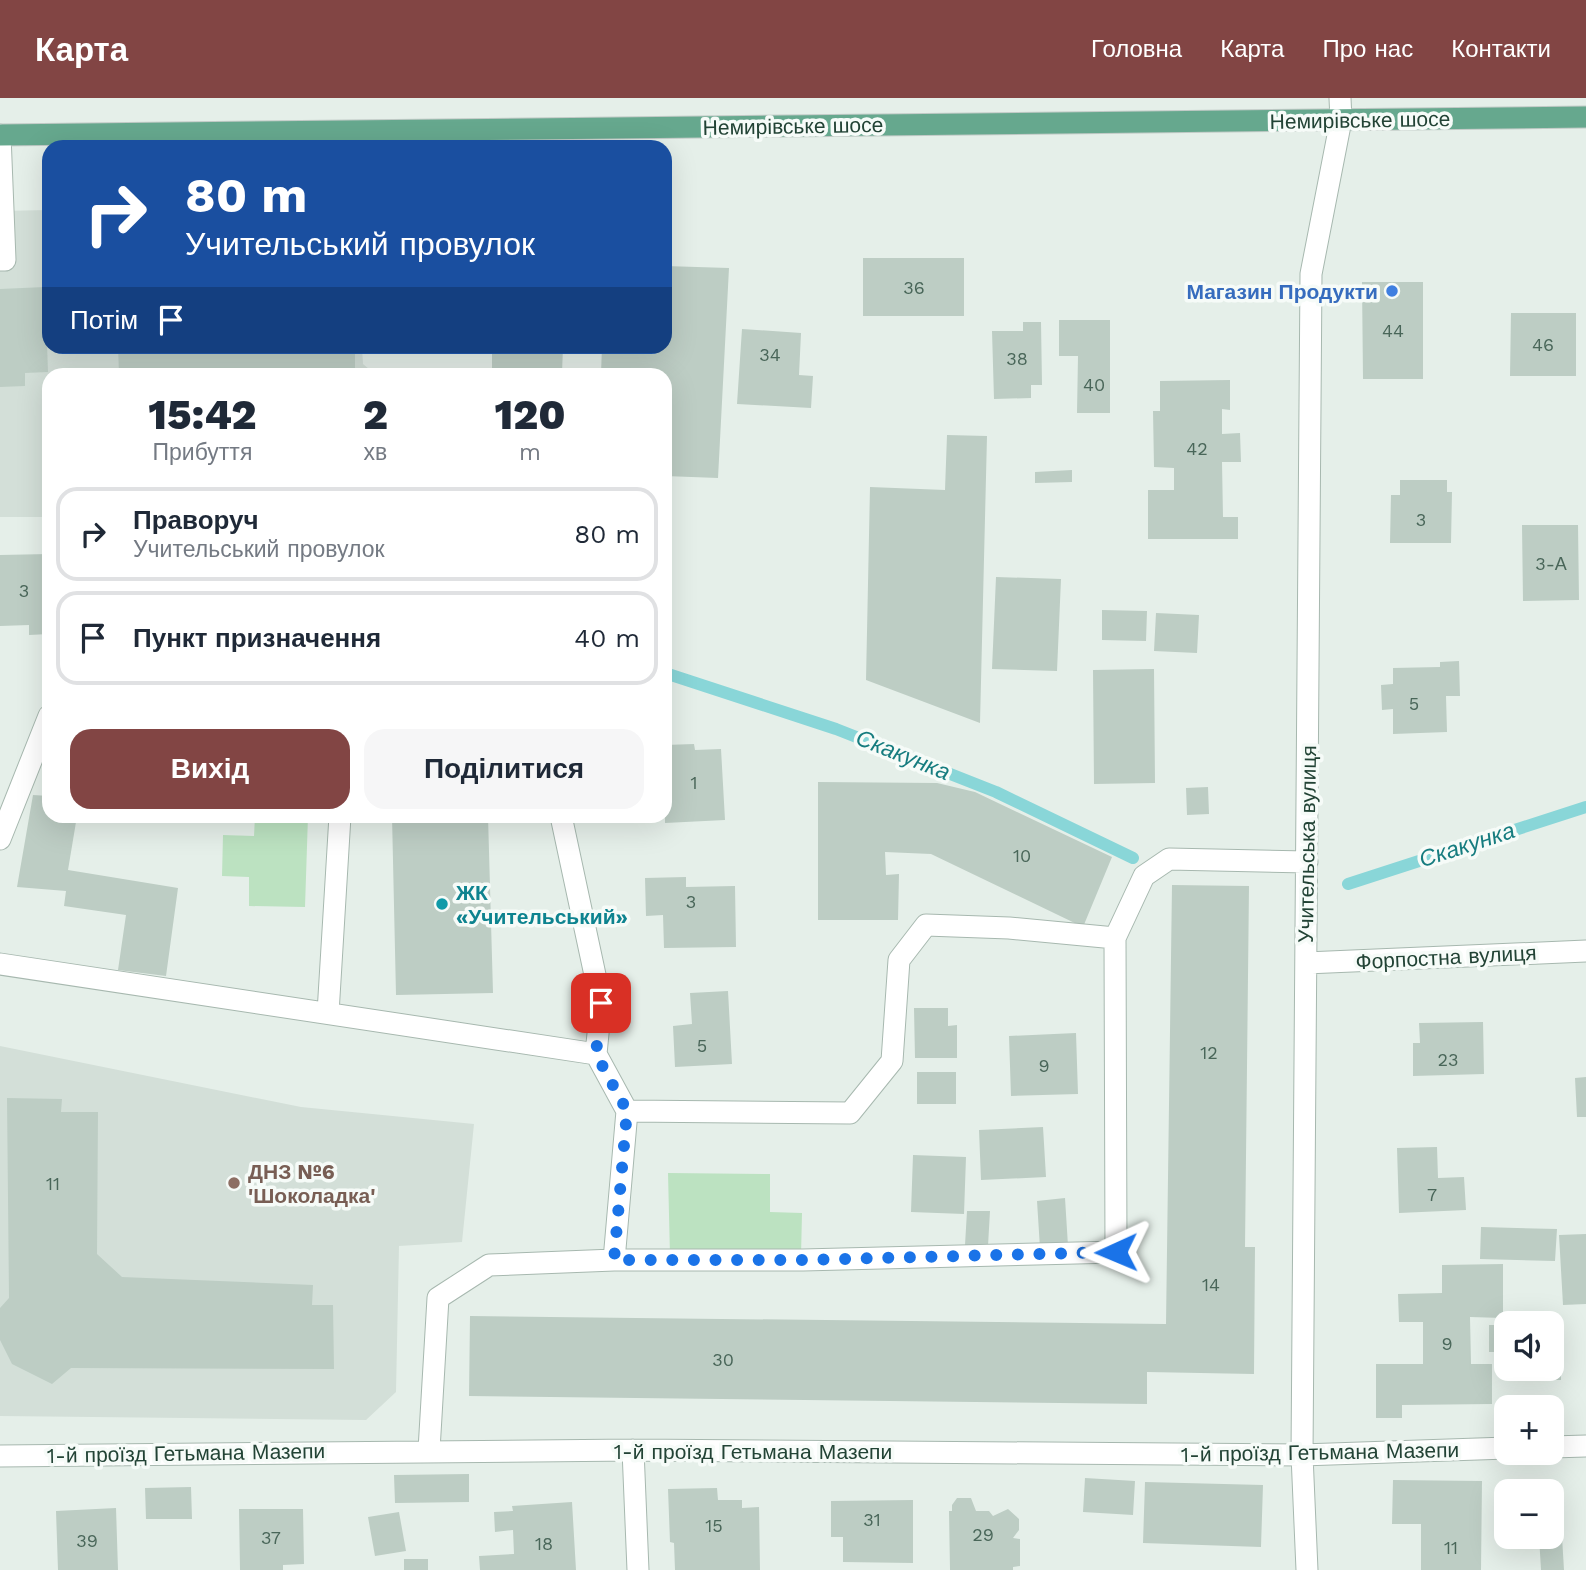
<!DOCTYPE html>
<html lang="uk">
<meta charset="utf-8">
<style>
body{margin:0;font-family:"Work Sans",sans-serif;background:#f6f6f7;color:#1f2937;height:100vh;display:flex;flex-direction:column;font-size:26px;white-space:nowrap}
*{box-sizing:border-box;margin:0}
p{font-size:23px;color:#747a83}
.icon{flex:none;width:38px;height:38px;fill:none;stroke:currentColor;stroke-width:2;stroke-linecap:round;stroke-linejoin:round}
.map{position:relative;flex:1;overflow:hidden}
.drawer{position:absolute;left:42px;top:270px;width:630px;height:455px;display:flex;flex-direction:column;background:#fff;border-radius:21px;box-shadow:0 7px 28px #0002}
.drawer>*{flex:none}
.guide{position:absolute;left:42px;top:42px;width:630px;height:214px;border-radius:21px;box-shadow:0 7px 28px #0002;background:#1a4fa0;color:#fff;overflow:hidden}
.controls{position:absolute;left:1494px;top:1213px;display:grid;gap:14px}
.controls a{display:grid;place-items:center;width:70px;height:70px;border-radius:14px;background:#fff;box-shadow:0 7px 28px #0002;font-size:35px}
.pin{position:absolute;display:grid;place-items:center;width:60px;height:60px;color:#fff;margin:-30px;border-radius:14px;box-shadow:0 4px 10px #0006}
.me{position:absolute;width:77px;margin:-38px;rotate:269deg;stroke-linejoin:round;filter:drop-shadow(0 0 5px #0008)}
.turn{display:flex;align-items:center;gap:24px;height:147px;padding:0 28px;font-size:32px}
.turn .icon{width:91px;height:91px;stroke-width:2.5}
.turn b{display:block;font-size:49px;line-height:60px}
.then{display:flex;align-items:center;height:66px;padding:0 28px;background:#0003;gap:14px;font-size:26px}
.eta{display:flex;justify-content:space-evenly;align-items:center;height:119px;text-align:center}
.eta b{font-size:42px;font-weight:800;line-height:49px}
.button{display:flex;gap:14px;margin-top:auto;padding:14px 28px}
.button a{flex:1;height:80px;border-radius:21px;background:#824544;color:#fff;font-size:28px;font-weight:800;line-height:80px;text-align:center}
.button a+a{background:#f6f6f7;color:#1f2937}
ul{padding:0;list-style:none}
li{display:flex;align-items:center;gap:21px;height:94px;margin:0 14px 10px;padding:0 14px;border:4px solid #e0e1e3;border-radius:21px}
li div{flex:1}
li b{display:block;font-size:26px}
li em{font-style:normal}
header{display:flex;align-items:center;gap:42px;box-sizing:border-box;height:98px;padding:0 35px;background:#824544;color:#fff}
header strong{font-size:33px}
nav{display:flex;gap:38px;margin-inline-start:auto;font-size:24px}
.map>svg:first-child{display:block}
.built{fill:#d3dfd8}
.green{fill:#bce2c1}
.lines{fill:none;stroke-linecap:round;stroke-linejoin:round}
.stream{stroke:#89d6d8;stroke-width:12}
.building{fill:#bdcdc4}
.minor-casing{stroke:#a7b8af;stroke-width:23}
.major-casing{stroke:#c1cac6;stroke-width:23}
.minor{stroke:#fff;stroke-width:21}
.major{stroke:#66a88e;stroke-width:21}
.route{stroke:#1a73e8;stroke-width:12;stroke-dasharray:0 21.6}
.shop-dot{fill:#3f7fe0;stroke:#f6fbf8;stroke-width:2.5}
.culture-dot{fill:#0f9aa8;stroke:#f6fbf8;stroke-width:2.5}
.education-dot{fill:#8d6e63;stroke:#f6fbf8;stroke-width:2.5}
.labels{text-anchor:middle;dominant-baseline:central;stroke-width:7;stroke-linejoin:round;paint-order:stroke}
.number-label{font-size:18px;fill:#496659}
.street-label{font-size:21px;fill:#224335;stroke:#f6fbf8}
.shop-label{font-size:21px;font-weight:bold;fill:#366cbe;stroke:#f6fbf8;text-anchor:end}
.culture-label{font-size:21px;font-weight:bold;fill:#0d838f;stroke:#f6fbf8;text-anchor:start}
.education-label{font-size:21px;font-weight:bold;fill:#785e54;stroke:#f6fbf8;text-anchor:start}
.water-label{font-size:23px;font-style:italic;fill:#167c7f;stroke:#f6fbf8}
</style>
<header>
<strong>Карта</strong>
<nav><a>Головна</a><a>Карта</a><a>Про нас</a><a>Контакти</a></nav>
</header>
<div class="map">
<svg width="1586" height="1472" viewBox="0 0 1586 1472">
<rect width="100%" height="100%" fill="#e5efe9"/>
<path class="built" d="M 49,112 L 49,248 L 362,249 L 363,266 L 375,276 L 49,276 L 49,419 L 0,419 L 0,113 Z
M 0,948 L 301,1009 L 474,1026 L 462,1144 L 399,1148 L 396,1294 L 366,1322 L 0,1318 Z"/>
<path class="green" d="M 255,718 L 308,718 L 305,809 L 249,808 L 249,779 L 222,778 L 223,737 L 254,738 Z
M 668,1075 L 770,1076 L 770,1114 L 802,1115 L 801,1158 L 670,1158 Z"/>
<g class="lines">
<path class="stream" d="M 665,575 L 836,631 L 996,694 L 1133,760
M 1348,786 L 1586,709"/>
</g>
<path class="building" d="M 863,160 L 964,160 L 964,218 L 863,218 Z
M 665,168 L 729,170 L 718,380 L 665,378 L 665,276 L 601,276 L 602,248 L 665,248 Z
M 1362,184 L 1423,184 L 1423,281 L 1363,281 Z
M 45,189 L 48,274 L 25,275 L 25,288 L 0,289 L 0,191 Z
M 1511,215 L 1576,215 L 1576,278 L 1510,278 Z
M 1059,222 L 1110,222 L 1110,315 L 1077,315 L 1078,258 L 1059,258 Z
M 1023,224 L 1041,224 L 1042,287 L 1031,287 L 1031,300 L 994,301 L 992,233 L 1023,233 Z
M 742,231 L 801,235 L 799,277 L 813,278 L 811,310 L 737,306 Z
M 118,248 L 355,248 L 355,276 L 119,276 Z
M 492,248 L 563,248 L 562,276 L 492,276 Z
M 1230,282 L 1230,312 L 1222,311 L 1222,336 L 1240,335 L 1241,364 L 1222,364 L 1223,419 L 1238,419 L 1238,441 L 1148,441 L 1148,392 L 1174,392 L 1174,370 L 1154,369 L 1153,313 L 1160,313 L 1160,283 Z
M 947,337 L 987,338 L 980,625 L 866,582 L 870,389 L 945,392 Z
M 1072,372 L 1072,384 L 1035,385 L 1035,374 Z
M 1400,382 L 1447,382 L 1447,394 L 1452,394 L 1451,445 L 1390,445 L 1391,397 L 1400,397 Z
M 1522,427 L 1578,427 L 1579,502 L 1523,503 Z
M 49,456 L 49,536 L 29,537 L 29,527 L 0,528 L 0,457 Z
M 996,479 L 1061,481 L 1057,573 L 992,571 Z
M 1102,512 L 1147,513 L 1146,543 L 1102,542 Z
M 1156,515 L 1199,517 L 1197,555 L 1154,553 Z
M 1459,563 L 1460,598 L 1446,598 L 1447,634 L 1393,636 L 1393,611 L 1382,612 L 1381,587 L 1393,586 L 1393,570 L 1440,569 L 1440,564 Z
M 1154,571 L 1155,685 L 1094,686 L 1093,572 Z
M 694,646 L 695,652 L 721,651 L 725,722 L 665,725 L 665,647 Z
M 818,684 L 937,685 L 975,694 L 1112,759 L 1083,829 L 931,756 L 885,754 L 886,777 L 899,776 L 898,822 L 818,822 Z
M 1208,689 L 1209,716 L 1187,717 L 1186,690 Z
M 33,697 L 49,698 L 49,718 L 77,718 L 68,772 L 178,790 L 166,878 L 118,872 L 126,817 L 64,808 L 66,793 L 17,789 Z
M 392,718 L 488,718 L 493,895 L 396,897 Z
M 686,779 L 686,789 L 735,788 L 736,849 L 664,850 L 663,817 L 646,818 L 645,780 Z
M 1172,787 L 1249,788 L 1245,1149 L 1255,1149 L 1254,1276 L 1147,1274 L 1147,1306 L 469,1298 L 470,1218 L 1166,1226 Z
M 728,893 L 732,966 L 675,969 L 673,928 L 692,926 L 690,895 Z
M 914,910 L 948,910 L 948,928 L 957,927 L 957,960 L 915,960 Z
M 1483,924 L 1484,976 L 1413,978 L 1413,945 L 1420,945 L 1419,925 Z
M 1076,935 L 1078,996 L 1011,998 L 1009,938 Z
M 917,974 L 956,974 L 956,1006 L 917,1006 Z
M 1586,979 L 1586,1019 L 1577,1019 L 1575,980 Z
M 7,1000 L 62,1001 L 61,1014 L 98,1014 L 97,1156 L 122,1179 L 313,1187 L 312,1207 L 333,1207 L 334,1271 L 71,1270 L 52,1286 L 12,1266 L 0,1242 L 0,1210 L 9,1200 Z
M 1043,1029 L 1046,1079 L 981,1082 L 979,1032 Z
M 1437,1049 L 1438,1080 L 1464,1079 L 1466,1112 L 1399,1115 L 1397,1050 Z
M 913,1057 L 966,1059 L 964,1116 L 911,1114 Z
M 1065,1100 L 1068,1148 L 1040,1150 L 1037,1103 Z
M 967,1113 L 990,1113 L 988,1148 L 965,1147 Z
M 1481,1129 L 1557,1131 L 1555,1163 L 1480,1161 Z
M 1586,1136 L 1586,1206 L 1563,1207 L 1559,1137 Z
M 1503,1166 L 1503,1220 L 1470,1219 L 1471,1266 L 1492,1266 L 1492,1306 L 1402,1307 L 1402,1320 L 1376,1320 L 1376,1266 L 1423,1266 L 1423,1224 L 1399,1224 L 1398,1196 L 1442,1195 L 1442,1167 Z
M 1489,1227 L 1507,1227 L 1507,1254 L 1489,1254 Z
M 1552,1228 L 1561,1228 L 1561,1282 L 1525,1282 L 1525,1270 L 1552,1270 Z
M 469,1376 L 469,1404 L 395,1405 L 394,1377 Z
M 1085,1380 L 1135,1383 L 1133,1417 L 1083,1414 Z
M 1393,1382 L 1482,1383 L 1481,1472 L 1421,1472 L 1421,1426 L 1392,1426 Z
M 1145,1384 L 1263,1387 L 1261,1449 L 1143,1445 Z
M 1559,1388 L 1564,1472 L 1541,1472 L 1539,1438 L 1552,1438 L 1552,1393 L 1536,1393 L 1536,1389 Z
M 191,1389 L 192,1421 L 146,1421 L 145,1390 Z
M 717,1390 L 718,1402 L 742,1402 L 742,1410 L 759,1409 L 760,1472 L 675,1472 L 674,1445 L 670,1444 L 668,1391 Z
M 957,1400 L 971,1400 L 976,1413 L 989,1413 L 993,1418 L 1008,1411 L 1019,1421 L 1019,1432 L 1013,1440 L 1020,1441 L 1020,1468 L 1013,1469 L 1013,1472 L 950,1472 L 949,1413 L 952,1413 L 952,1407 Z
M 913,1402 L 913,1465 L 843,1464 L 843,1439 L 831,1439 L 831,1403 Z
M 572,1404 L 576,1472 L 480,1472 L 479,1458 L 514,1456 L 513,1432 L 495,1434 L 494,1414 L 513,1413 L 512,1408 Z
M 116,1410 L 118,1472 L 58,1472 L 56,1413 Z
M 239,1411 L 303,1411 L 304,1466 L 283,1467 L 283,1472 L 240,1472 Z
M 399,1414 L 406,1453 L 375,1458 L 368,1419 Z
M 404,1461 L 428,1461 L 428,1472 L 404,1472 Z"/>
<g class="lines">
<g class="minor-casing">
<path id="minor" d="M 0,162 L 5,162 L 0,37
M 0,741 L 49,618
M 1306,865 L 1586,853
M 0,866 L 596,956
M 328,915 L 340,718
M 627,1013 L 850,1015 L 892,963 L 899,862 L 926,827 L 1009,830 L 1115,840
M 614,1162 L 803,1162 L 1116,1154 L 1115,840 L 1144,778 L 1169,761 L 1307,764
M 1552,1349 L 1586,1348
M 429,1352 L 438,1200 L 489,1167 L 614,1162 L 627,1013 L 596,956 L 601,905 L 561,718
M 633,1352 L 638,1472
M 0,1358 L 633,1352 L 1302,1357 L 1507,1350
M 1307,1472 L 1302,1357 L 1311,176 L 1341,22 L 1340,0"/>
</g>
<g class="major-casing">
<path id="major" d="M 0,37 L 1586,19"/>
</g>
<use href="#minor" class="minor"/>
<use href="#major" class="major"/>
</g>
<g class="lines">
<path class="route" d="M 601,905 L 596,956 L 627,1013 L 614,1162 L 803,1162 L 1116,1154"/>
</g>
<circle class="shop-dot" cx="1392" cy="193" r="7"/>
<circle class="culture-dot" cx="442" cy="806" r="7"/>
<circle class="education-dot" cx="234" cy="1085" r="7"/>
<g class="labels">
<g class="number-label">
<text x="914" y="189">36</text>
<text x="1393" y="232">44</text>
<text x="1543" y="246">46</text>
<text x="770" y="256">34</text>
<text x="1017" y="260">38</text>
<text x="1094" y="286">40</text>
<text x="1197" y="350">42</text>
<text x="1421" y="421">3</text>
<text x="1551" y="465">3-А</text>
<text x="24" y="492">3</text>
<text x="1414" y="605">5</text>
<text x="694" y="684">1</text>
<text x="1022" y="757">10</text>
<text x="691" y="803">3</text>
<text x="702" y="947">5</text>
<text x="1209" y="954">12</text>
<text x="1448" y="961">23</text>
<text x="1044" y="967">9</text>
<text x="53" y="1085">11</text>
<text x="1432" y="1096">7</text>
<text x="1211" y="1186">14</text>
<text x="1447" y="1245">9</text>
<text x="723" y="1261">30</text>
<text x="872" y="1421">31</text>
<text x="714" y="1427">15</text>
<text x="983" y="1436">29</text>
<text x="271" y="1439">37</text>
<text x="87" y="1442">39</text>
<text x="544" y="1445">18</text>
<text x="1451" y="1449">11</text>
</g>
<g class="street-label">
<text transform="translate(1360 22) rotate(-1)">Немирівське шосе</text>
<text transform="translate(793 28) rotate(-1)">Немирівське шосе</text>
<text transform="translate(1307 746) rotate(-89)">Учительська вулиця</text>
<text transform="translate(1446 859) rotate(-3)">Форпостна вулиця</text>
<text x="753" y="1353">1-й проїзд Гетьмана Мазепи</text>
<text transform="translate(1320 1354) rotate(-1)">1-й проїзд Гетьмана Мазепи</text>
<text transform="translate(186 1355) rotate(-1)">1-й проїзд Гетьмана Мазепи</text>
</g>
<g class="shop-label">
<text x="1378" y="193">Магазин Продукти</text>
</g>
<g class="culture-label">
<text x="456" y="794">ЖК<tspan x="456" dy="24">«Учительський»</tspan></text>
</g>
<g class="education-label">
<text x="248" y="1073">ДНЗ №6<tspan x="248" dy="24">'Шоколадка'</tspan></text>
</g>
<g class="water-label">
<text transform="translate(903 657) rotate(22)">Скакунка</text>
<text transform="translate(1467 747) rotate(-18)">Скакунка</text>
</g>
</g>
</svg>
<div class="controls">
<a><svg class="icon" aria-label="sound" viewBox="0 0 24 24"><path d="M4 9h4l5-4v14l-5-4H4zM17 9q2 3 0 6"/></svg></a>
<a>+</a>
<a>−</a>
</div>
<div class="pin" style="left:601px;top:905px;background:#d93025"><svg class="icon" aria-label="arrive" viewBox="0 0 24 24"><path d="M6 21V4h12l-3 4 3 4H6"/></svg></div>
<svg class="me" style="left:1116px;top:1154px" viewBox="-20 -20 40 40"><path d="M0-17L14 15 0 8-14 15z" fill="#1a73e8" stroke="#fff" stroke-width="4"/></svg>
<div class="guide">
<div class="turn"><svg class="icon" aria-label="right" viewBox="0 0 24 24"><path d="M7 20v-9h11M14 6l5 5-5 5"/></svg><div><b>80 m</b>Учительський провулок</div></div>
<div class="then">Потім<svg class="icon" aria-label="arrive" viewBox="0 0 24 24"><path d="M6 21V4h12l-3 4 3 4H6"/></svg></div>
</div>
<section class="drawer">
<div class="eta">
<div><b>15:42</b><p>Прибуття</p></div>
<div><b>2</b><p>хв</p></div>
<div><b>120</b><p>m</p></div>
</div>
<ul>
<li><svg class="icon" aria-label="right" viewBox="0 0 24 24"><path d="M7 20v-9h11M14 6l5 5-5 5"/></svg><div><b>Праворуч</b><p>Учительський провулок</p></div><em>80 m</em></li>
<li><svg class="icon" aria-label="arrive" viewBox="0 0 24 24"><path d="M6 21V4h12l-3 4 3 4H6"/></svg><div><b>Пункт призначення</b></div><em>40 m</em></li>
</ul>
<div class="button"><a>Вихід</a><a>Поділитися</a></div>
</section>
</div>
